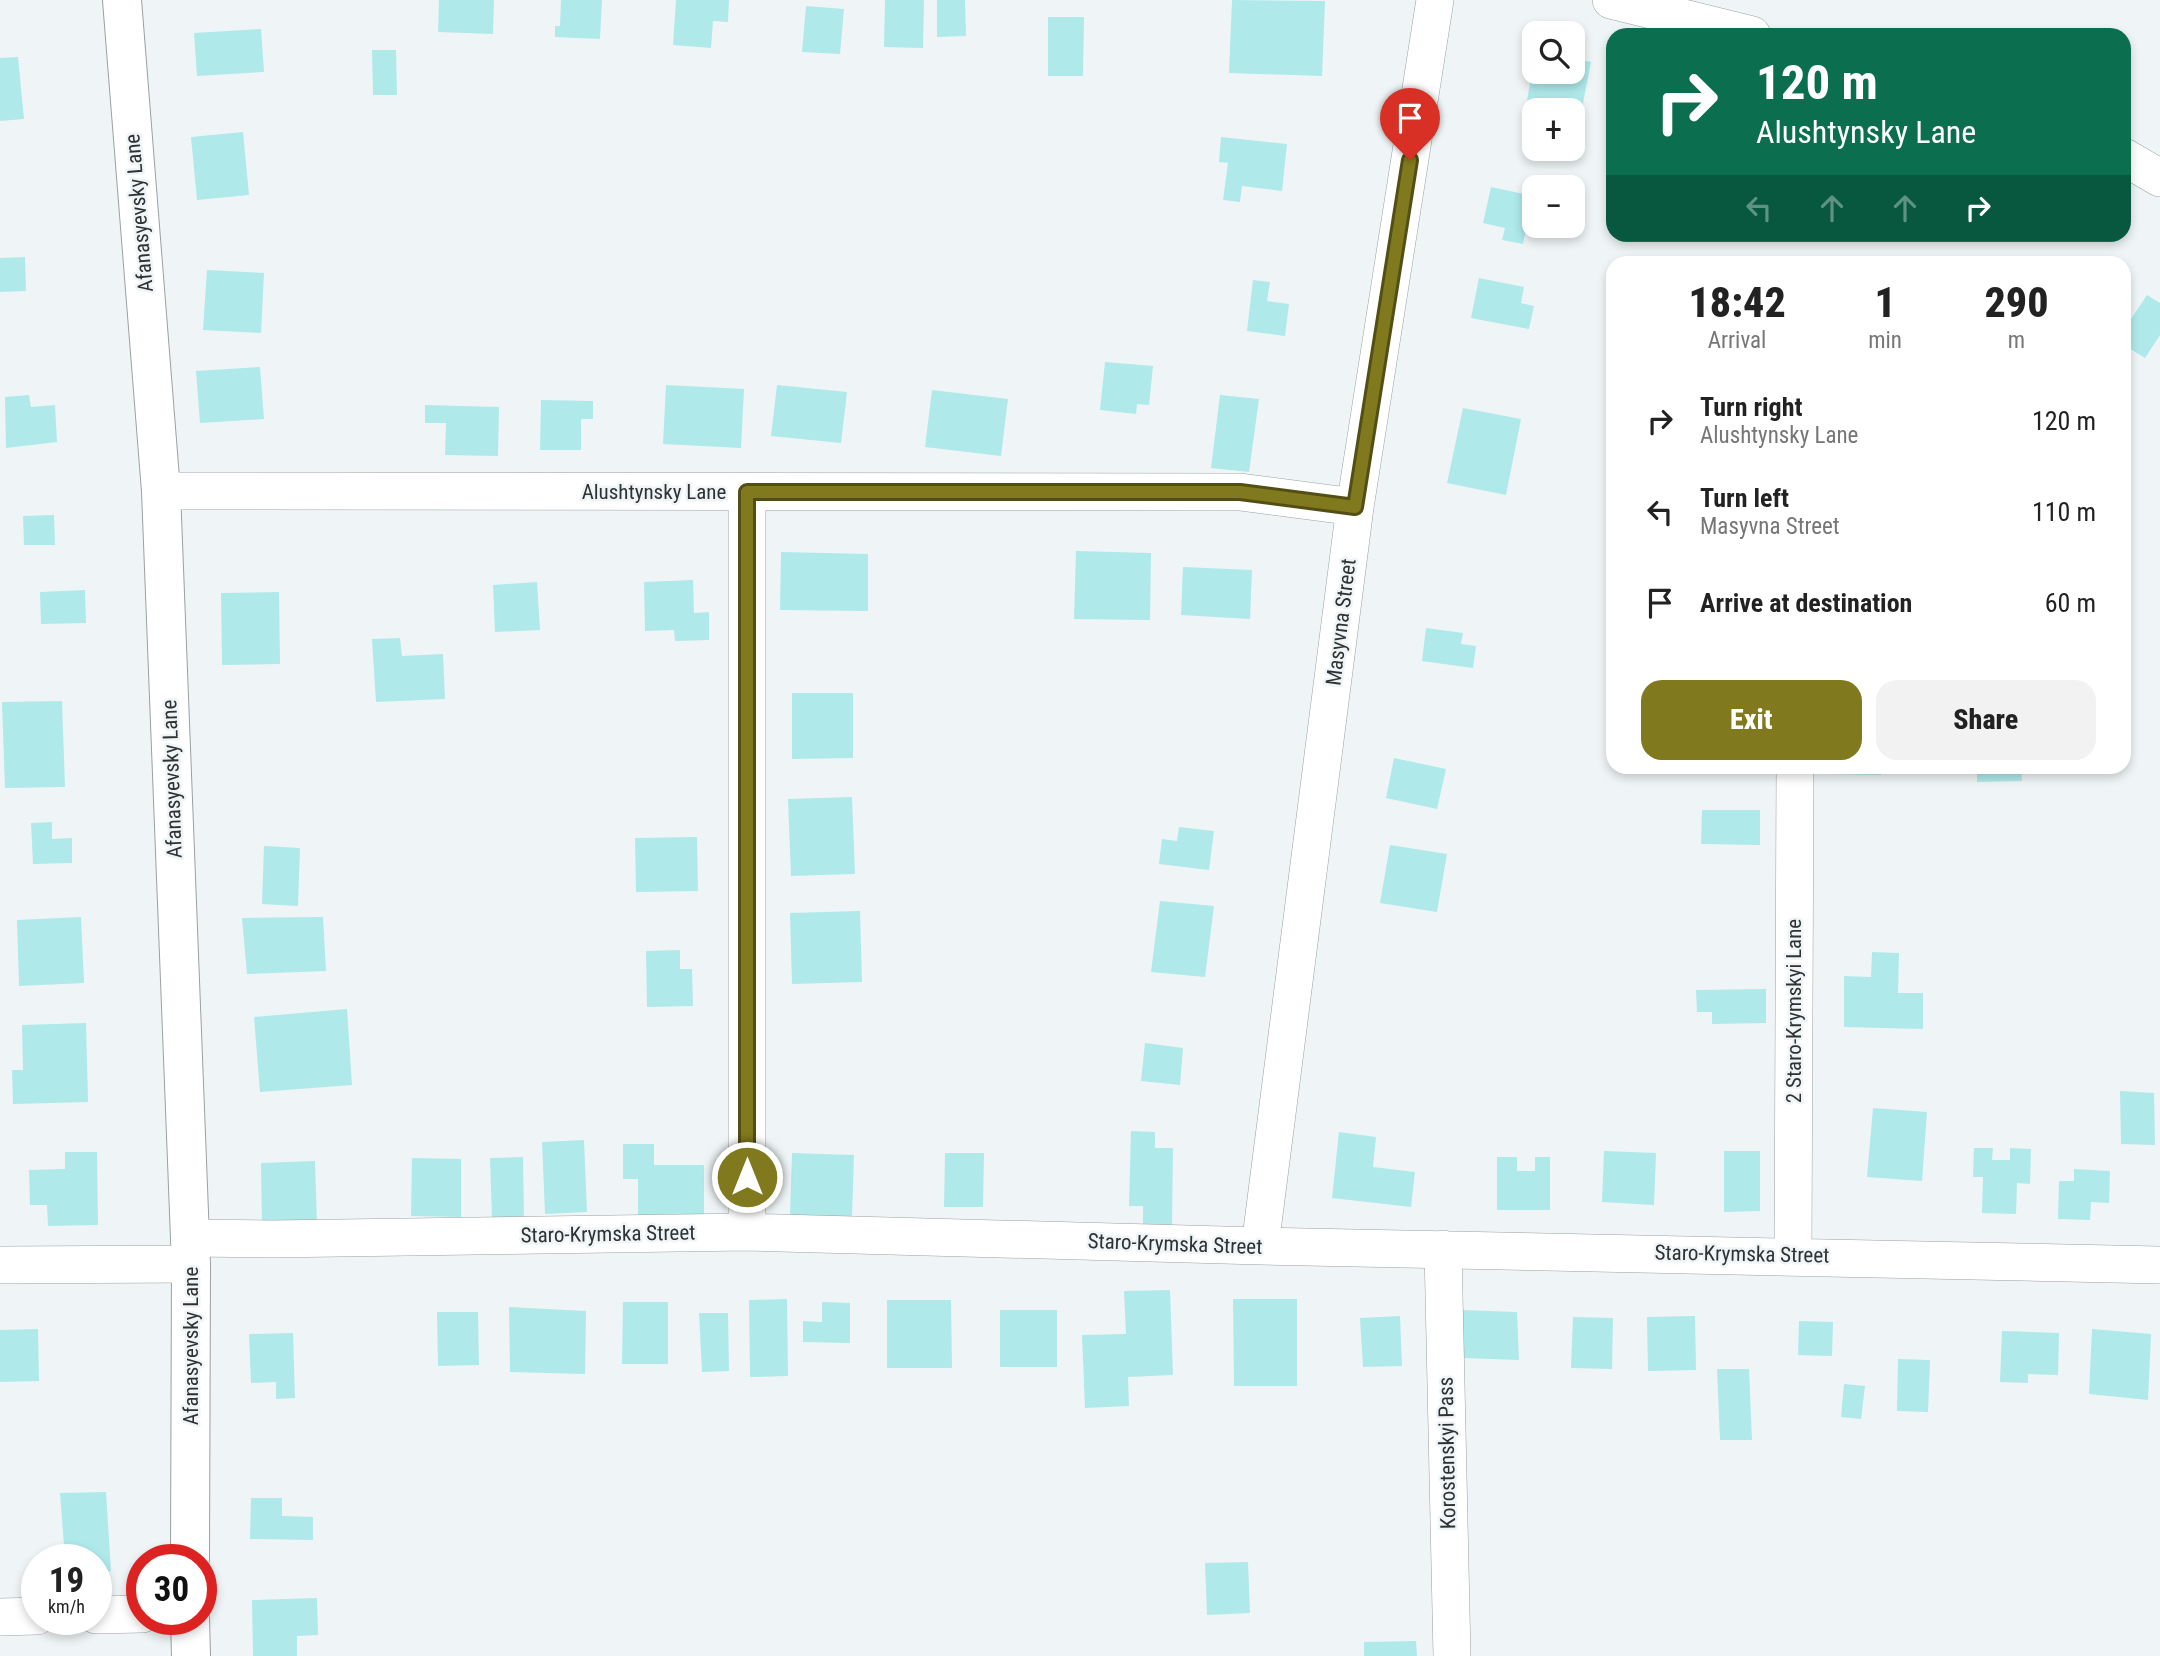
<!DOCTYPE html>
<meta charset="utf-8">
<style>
body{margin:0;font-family:"Roboto Condensed",sans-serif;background:#f2f2f2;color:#222;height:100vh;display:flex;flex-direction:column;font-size:26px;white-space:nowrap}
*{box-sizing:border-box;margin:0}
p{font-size:23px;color:#767676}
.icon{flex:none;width:38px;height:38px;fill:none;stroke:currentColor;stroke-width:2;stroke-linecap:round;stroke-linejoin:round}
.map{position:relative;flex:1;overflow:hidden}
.sheet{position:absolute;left:1606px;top:256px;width:525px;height:518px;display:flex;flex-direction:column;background:#fff;border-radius:21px;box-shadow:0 4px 10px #0003}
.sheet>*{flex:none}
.top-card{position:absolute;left:1606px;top:28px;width:525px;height:214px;border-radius:21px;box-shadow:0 4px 10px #0003;background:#0b6e4f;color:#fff;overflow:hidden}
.buttons{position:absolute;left:1522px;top:21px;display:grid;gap:14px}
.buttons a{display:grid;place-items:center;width:63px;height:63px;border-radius:14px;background:#fff;box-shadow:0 4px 10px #0003;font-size:35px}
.speed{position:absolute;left:21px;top:1544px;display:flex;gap:14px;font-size:35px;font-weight:700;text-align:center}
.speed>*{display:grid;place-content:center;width:91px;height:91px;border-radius:50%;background:#fff;box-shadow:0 4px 10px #0003;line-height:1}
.speed small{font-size:18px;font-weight:400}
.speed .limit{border:10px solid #d22;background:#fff;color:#111}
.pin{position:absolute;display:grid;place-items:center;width:60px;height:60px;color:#fff;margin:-72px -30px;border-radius:50% 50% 50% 0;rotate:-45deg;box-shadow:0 0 7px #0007}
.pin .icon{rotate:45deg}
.me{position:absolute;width:77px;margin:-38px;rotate:0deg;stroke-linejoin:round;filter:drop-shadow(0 0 5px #0008)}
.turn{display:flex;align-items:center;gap:24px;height:147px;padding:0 35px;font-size:32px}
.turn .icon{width:91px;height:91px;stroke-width:2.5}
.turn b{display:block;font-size:49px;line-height:60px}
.lanes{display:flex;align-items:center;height:66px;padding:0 35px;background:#0003;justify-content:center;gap:35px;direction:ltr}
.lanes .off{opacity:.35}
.eta{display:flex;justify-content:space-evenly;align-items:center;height:119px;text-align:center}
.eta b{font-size:42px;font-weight:800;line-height:49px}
.action{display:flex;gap:14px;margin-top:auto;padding:14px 35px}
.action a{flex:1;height:80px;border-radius:21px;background:#80791e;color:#fff;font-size:28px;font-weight:800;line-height:80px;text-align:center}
.action a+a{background:#f2f2f2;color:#222}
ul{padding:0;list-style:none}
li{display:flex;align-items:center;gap:21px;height:91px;padding:0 35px}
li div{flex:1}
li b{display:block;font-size:26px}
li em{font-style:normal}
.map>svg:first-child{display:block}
.building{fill:#afe9ea}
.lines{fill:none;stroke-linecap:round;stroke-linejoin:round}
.street-casing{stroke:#9ba0a1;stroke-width:38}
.secondary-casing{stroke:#9ba0a1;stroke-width:40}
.street{stroke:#fff;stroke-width:37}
.secondary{stroke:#fff;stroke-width:38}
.route-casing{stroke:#534f14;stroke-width:18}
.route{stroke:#80791e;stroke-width:12}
.labels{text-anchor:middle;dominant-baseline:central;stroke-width:5;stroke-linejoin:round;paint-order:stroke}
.street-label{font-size:21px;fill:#2f3132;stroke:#eff5f6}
</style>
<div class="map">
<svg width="2160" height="1656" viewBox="0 0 2160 1656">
<rect width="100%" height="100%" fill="#eff5f6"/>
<path class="building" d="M 439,0 L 494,0 L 493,34 L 438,32 Z
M 561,0 L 602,0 L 600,39 L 555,37 L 555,26 L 560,26 Z
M 676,0 L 729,0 L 728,22 L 713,21 L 711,48 L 673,45 Z
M 885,0 L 924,0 L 923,48 L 884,47 Z
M 937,0 L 965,0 L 966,36 L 937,37 Z
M 1232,0 L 1325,1 L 1322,76 L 1229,73 Z
M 806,6 L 844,9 L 840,54 L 802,52 Z
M 1048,17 L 1084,17 L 1083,76 L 1048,76 Z
M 261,29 L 264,72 L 197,76 L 194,33 Z
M 372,50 L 396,50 L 397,95 L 373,95 Z
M 18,57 L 24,119 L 0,121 L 0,58 Z
M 1573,58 L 1591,62 L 1579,124 L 1573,123 L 1573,110 L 1535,110 L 1535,114 L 1525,112 L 1533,66 L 1535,72 L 1573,72 Z
M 243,132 L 249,195 L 197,200 L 191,137 Z
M 1221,137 L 1287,144 L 1282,191 L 1242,186 L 1240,202 L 1223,200 L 1228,163 L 1219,162 Z
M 1491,187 L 1533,196 L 1523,244 L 1502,240 L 1505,228 L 1483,223 Z
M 25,257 L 26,291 L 0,292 L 0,258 Z
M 207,270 L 264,273 L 261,333 L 203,330 Z
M 1479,278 L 1524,287 L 1521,303 L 1534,306 L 1529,329 L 1471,318 Z
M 1253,280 L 1270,282 L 1267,301 L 1289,304 L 1285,336 L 1247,331 Z
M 2147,295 L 2160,303 L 2160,335 L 2145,358 L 2124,345 L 2124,323 L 2127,325 Z
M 1105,362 L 1153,366 L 1149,405 L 1137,404 L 1136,414 L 1100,410 Z
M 260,367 L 264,419 L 200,423 L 196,371 Z
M 666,385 L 744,389 L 741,448 L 663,444 Z
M 777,385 L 847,392 L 841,443 L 771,436 Z
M 932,390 L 1008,399 L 1001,456 L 925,447 Z
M 29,395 L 31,407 L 55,405 L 57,442 L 6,448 L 5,397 Z
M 1220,395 L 1259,399 L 1249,472 L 1211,468 Z
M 541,400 L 593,401 L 593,419 L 581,419 L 581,450 L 540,450 Z
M 425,405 L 499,407 L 498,456 L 445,455 L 446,423 L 425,423 Z
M 1463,408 L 1521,419 L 1506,495 L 1447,483 Z
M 54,515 L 55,545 L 24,545 L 23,516 Z
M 1076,551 L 1151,553 L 1150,620 L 1074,619 Z
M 781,552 L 868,554 L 868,611 L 780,610 Z
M 1183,567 L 1252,570 L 1250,619 L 1181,615 Z
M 693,580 L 694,613 L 709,612 L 709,640 L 675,641 L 674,630 L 645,631 L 644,582 Z
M 537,582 L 540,630 L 495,632 L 493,585 Z
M 85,590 L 86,623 L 41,624 L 40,592 Z
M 279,592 L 280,664 L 222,665 L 221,593 Z
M 1426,628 L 1463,633 L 1461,644 L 1476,646 L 1473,668 L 1422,661 Z
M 400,638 L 402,656 L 443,654 L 445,699 L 376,702 L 372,639 Z
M 792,693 L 853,693 L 853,758 L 792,759 Z
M 62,701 L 65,787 L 5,788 L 2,702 Z
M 1394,758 L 1446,769 L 1437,809 L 1386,798 Z
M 1829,766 L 1882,766 L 1881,775 L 1829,774 Z
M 1977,766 L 2021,766 L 2022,781 L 1977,782 Z
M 852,797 L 855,874 L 791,876 L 788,799 Z
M 1702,810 L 1760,810 L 1760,845 L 1701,844 Z
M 52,822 L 52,839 L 72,838 L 72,863 L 33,864 L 31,823 Z
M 1179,827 L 1214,831 L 1209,870 L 1159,864 L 1162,839 L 1177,841 Z
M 697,837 L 698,891 L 636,892 L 635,838 Z
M 1390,845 L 1447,854 L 1437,912 L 1380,903 Z
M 264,846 L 300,848 L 298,906 L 262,904 Z
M 1160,901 L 1214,906 L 1205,977 L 1151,972 Z
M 860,911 L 862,982 L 792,984 L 790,913 Z
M 81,917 L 84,983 L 19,986 L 17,920 Z
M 323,917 L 326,971 L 247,974 L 242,918 Z
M 680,950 L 680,969 L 692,969 L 693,1006 L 647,1007 L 646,951 Z
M 1872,952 L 1899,953 L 1898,993 L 1923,993 L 1923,1029 L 1844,1027 L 1844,976 L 1871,977 Z
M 1766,989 L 1766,1023 L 1712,1024 L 1712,1012 L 1697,1012 L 1696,990 Z
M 347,1009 L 352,1085 L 260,1092 L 254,1017 Z
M 86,1023 L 88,1102 L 13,1104 L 12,1070 L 23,1070 L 22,1025 Z
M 1145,1043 L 1183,1048 L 1180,1085 L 1141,1081 Z
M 2120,1091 L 2154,1093 L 2155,1145 L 2121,1144 Z
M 1873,1108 L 1927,1112 L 1922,1181 L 1867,1177 Z
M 1131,1131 L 1155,1132 L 1155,1148 L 1173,1148 L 1172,1226 L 1143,1225 L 1143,1206 L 1129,1206 Z
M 1339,1132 L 1376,1137 L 1373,1167 L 1415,1172 L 1411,1207 L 1332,1198 Z
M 584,1140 L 587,1212 L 545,1214 L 542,1142 Z
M 623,1144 L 654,1144 L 654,1165 L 704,1165 L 704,1214 L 638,1215 L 638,1179 L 623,1179 Z
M 1974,1148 L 1993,1148 L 1992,1160 L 2010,1160 L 2010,1148 L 2031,1149 L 2030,1184 L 2017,1183 L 2016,1214 L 1982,1213 L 1983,1177 L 1973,1177 Z
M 1604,1151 L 1656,1153 L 1654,1205 L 1602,1202 Z
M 1724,1151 L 1760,1151 L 1760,1211 L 1724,1212 Z
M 65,1152 L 97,1152 L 98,1225 L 48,1226 L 47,1205 L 30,1205 L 29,1170 L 65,1169 Z
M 792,1153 L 854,1155 L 852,1217 L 790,1215 Z
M 945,1153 L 984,1153 L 983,1207 L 944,1207 Z
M 523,1157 L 524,1219 L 492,1219 L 490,1158 Z
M 1497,1157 L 1517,1157 L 1517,1171 L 1535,1171 L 1535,1157 L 1550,1157 L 1550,1210 L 1497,1210 Z
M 412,1158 L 461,1159 L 461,1217 L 411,1216 Z
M 315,1161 L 317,1225 L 262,1226 L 261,1163 Z
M 2074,1169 L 2110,1171 L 2109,1203 L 2091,1202 L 2090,1220 L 2058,1219 L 2059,1181 L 2074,1181 Z
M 1170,1290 L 1173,1375 L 1128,1377 L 1129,1406 L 1085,1408 L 1082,1335 L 1126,1334 L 1124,1291 Z
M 787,1299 L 788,1376 L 750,1377 L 749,1300 Z
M 1233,1299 L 1297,1299 L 1297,1386 L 1234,1386 Z
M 887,1300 L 951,1300 L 952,1368 L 887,1368 Z
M 623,1302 L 668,1302 L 668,1364 L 622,1364 Z
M 822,1302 L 850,1303 L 850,1343 L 803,1342 L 803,1321 L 822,1322 Z
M 509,1307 L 586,1311 L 585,1374 L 510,1372 Z
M 1000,1310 L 1057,1310 L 1057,1367 L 1000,1367 Z
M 1461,1310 L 1517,1312 L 1519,1360 L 1463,1358 Z
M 437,1312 L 478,1312 L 479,1365 L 438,1366 Z
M 699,1313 L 728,1313 L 729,1371 L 702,1372 Z
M 1400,1316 L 1402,1366 L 1363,1367 L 1360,1318 Z
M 1695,1316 L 1696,1370 L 1648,1371 L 1647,1317 Z
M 1573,1317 L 1613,1318 L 1612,1369 L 1571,1368 Z
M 1799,1321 L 1833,1322 L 1832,1356 L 1798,1355 Z
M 38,1329 L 39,1381 L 0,1382 L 0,1330 Z
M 2092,1329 L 2151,1334 L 2148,1400 L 2089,1394 Z
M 2002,1331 L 2059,1333 L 2058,1375 L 2028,1374 L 2028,1383 L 2000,1382 Z
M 293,1333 L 295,1398 L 276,1399 L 276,1382 L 251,1383 L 249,1334 Z
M 1898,1359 L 1930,1360 L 1928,1412 L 1897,1411 Z
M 1717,1369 L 1749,1369 L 1752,1440 L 1720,1440 Z
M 1844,1384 L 1865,1386 L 1861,1419 L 1841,1417 Z
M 106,1492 L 111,1571 L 96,1571 L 96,1559 L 65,1559 L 60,1493 Z
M 251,1498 L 282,1498 L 282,1516 L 313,1517 L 313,1540 L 250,1539 Z
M 1248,1562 L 1250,1613 L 1207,1615 L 1205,1563 Z
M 317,1598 L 318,1635 L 297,1636 L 297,1656 L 253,1656 L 252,1600 Z
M 1416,1641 L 1417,1656 L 1364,1656 L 1364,1642 Z"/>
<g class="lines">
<g class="street-casing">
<path id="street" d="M 1611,0 L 1752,35
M 2124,157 L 2160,178
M 161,491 L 1240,492 L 1355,507
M 747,1232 L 747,493
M 190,1238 L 272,1239 L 747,1232 L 1260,1246 L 2160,1265
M 1260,1246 L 1355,507 L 1435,0
M 1443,1249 L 1452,1656
M 1793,1255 L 1795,766
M 0,1265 L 191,1264
M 96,1615 L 142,1614
M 0,1617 L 37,1616"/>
</g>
<g class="secondary-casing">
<path id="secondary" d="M 122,0 L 161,491 L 191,1264 L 190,1559
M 190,1619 L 191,1656"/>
</g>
<use href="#street" class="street"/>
<use href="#secondary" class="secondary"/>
</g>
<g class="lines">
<g class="route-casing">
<path id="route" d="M 747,1177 L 747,492 L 1240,492 L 1355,507 L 1410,160"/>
</g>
<use href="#route" class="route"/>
</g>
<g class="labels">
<g class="street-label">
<text transform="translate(139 213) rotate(-95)">Afanasyevsky Lane</text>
<text x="654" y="492">Alushtynsky Lane</text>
<text transform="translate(1341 622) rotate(-83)">Masyvna Street</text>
<text transform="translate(172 779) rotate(-92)">Afanasyevsky Lane</text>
<text transform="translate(1794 1011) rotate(-90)">2 Staro-Krymskyi Lane</text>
<text transform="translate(608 1234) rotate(-1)">Staro-Krymska Street</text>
<text transform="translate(1175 1244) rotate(2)">Staro-Krymska Street</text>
<text transform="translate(1742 1254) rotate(1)">Staro-Krymska Street</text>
<text transform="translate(191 1346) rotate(-90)">Afanasyevsky Lane</text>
<text transform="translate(1447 1453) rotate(-91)">Korostenskyi Pass</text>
</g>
</g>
</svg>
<div class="buttons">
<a><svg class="icon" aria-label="search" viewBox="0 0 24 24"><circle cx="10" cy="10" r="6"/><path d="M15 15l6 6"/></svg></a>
<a>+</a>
<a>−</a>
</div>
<div class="speed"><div>19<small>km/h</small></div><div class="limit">30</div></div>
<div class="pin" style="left:1410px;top:160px;background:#d93025"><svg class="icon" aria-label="arrive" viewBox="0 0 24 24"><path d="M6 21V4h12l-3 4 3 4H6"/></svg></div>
<svg class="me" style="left:747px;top:1177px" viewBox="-20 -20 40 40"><circle r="17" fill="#80791e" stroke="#fff" stroke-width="3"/><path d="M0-11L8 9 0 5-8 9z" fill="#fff"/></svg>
<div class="top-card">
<div class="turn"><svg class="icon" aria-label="right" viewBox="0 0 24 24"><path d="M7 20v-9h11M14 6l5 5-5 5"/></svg><div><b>120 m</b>Alushtynsky Lane</div></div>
<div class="lanes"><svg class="icon off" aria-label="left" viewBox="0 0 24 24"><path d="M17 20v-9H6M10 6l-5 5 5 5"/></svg><svg class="icon off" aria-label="ahead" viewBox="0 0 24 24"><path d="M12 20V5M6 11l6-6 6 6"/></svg><svg class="icon off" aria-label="ahead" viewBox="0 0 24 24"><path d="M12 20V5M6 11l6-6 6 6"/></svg><svg class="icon" aria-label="right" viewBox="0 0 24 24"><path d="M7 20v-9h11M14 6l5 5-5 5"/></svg></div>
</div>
<section class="sheet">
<div class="eta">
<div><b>18:42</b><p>Arrival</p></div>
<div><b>1</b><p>min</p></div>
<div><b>290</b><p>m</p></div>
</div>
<ul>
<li><svg class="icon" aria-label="right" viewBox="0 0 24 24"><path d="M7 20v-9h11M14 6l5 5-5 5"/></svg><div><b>Turn right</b><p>Alushtynsky Lane</p></div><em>120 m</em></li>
<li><svg class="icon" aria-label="left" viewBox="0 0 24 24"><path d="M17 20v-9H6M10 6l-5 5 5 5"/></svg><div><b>Turn left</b><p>Masyvna Street</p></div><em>110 m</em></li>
<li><svg class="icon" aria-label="arrive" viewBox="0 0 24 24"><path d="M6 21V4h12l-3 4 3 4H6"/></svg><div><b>Arrive at destination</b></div><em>60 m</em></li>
</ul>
<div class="action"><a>Exit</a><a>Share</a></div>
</section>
</div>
